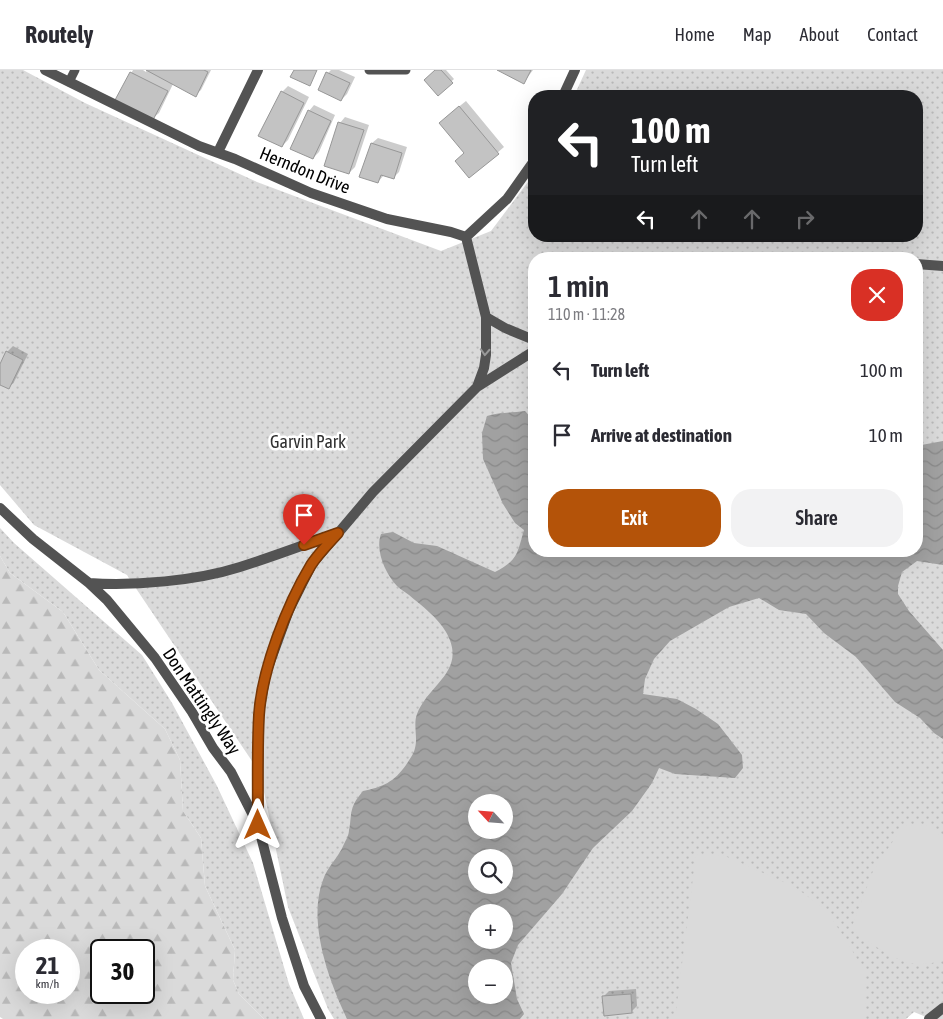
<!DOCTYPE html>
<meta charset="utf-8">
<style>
body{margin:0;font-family:"Asap Condensed",sans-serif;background:#f2f2f3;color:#2b2b33;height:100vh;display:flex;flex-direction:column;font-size:19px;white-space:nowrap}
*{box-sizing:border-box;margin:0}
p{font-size:16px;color:#7c7c81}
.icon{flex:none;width:28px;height:28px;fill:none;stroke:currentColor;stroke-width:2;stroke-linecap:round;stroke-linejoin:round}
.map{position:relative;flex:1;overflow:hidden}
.sheet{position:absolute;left:528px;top:182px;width:395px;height:305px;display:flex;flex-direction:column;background:#fff;border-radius:20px;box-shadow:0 5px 20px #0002}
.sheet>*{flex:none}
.banner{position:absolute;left:528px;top:20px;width:395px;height:152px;border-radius:20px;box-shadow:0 5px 20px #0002;background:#202124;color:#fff;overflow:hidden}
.needle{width:32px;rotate:296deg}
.tools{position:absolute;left:468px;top:724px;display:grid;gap:10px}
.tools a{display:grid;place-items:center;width:45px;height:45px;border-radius:50%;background:#fff;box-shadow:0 5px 20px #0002;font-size:25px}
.speed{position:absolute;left:15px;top:869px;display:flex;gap:10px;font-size:25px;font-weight:700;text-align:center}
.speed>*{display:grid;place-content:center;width:65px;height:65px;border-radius:50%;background:#fff;box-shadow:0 5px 20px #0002;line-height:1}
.speed small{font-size:12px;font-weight:400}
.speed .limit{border:2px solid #111;border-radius:8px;background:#fff;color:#111}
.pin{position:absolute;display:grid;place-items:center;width:42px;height:42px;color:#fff;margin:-51px -21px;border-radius:50% 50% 50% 0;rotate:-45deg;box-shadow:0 0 5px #0007}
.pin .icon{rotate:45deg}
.me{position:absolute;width:55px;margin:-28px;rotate:0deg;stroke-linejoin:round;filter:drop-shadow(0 0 4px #0008)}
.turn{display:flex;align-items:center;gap:18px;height:105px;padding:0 20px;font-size:22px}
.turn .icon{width:65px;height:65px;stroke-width:2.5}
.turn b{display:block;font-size:35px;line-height:42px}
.lanes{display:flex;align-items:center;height:48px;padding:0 20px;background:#0003;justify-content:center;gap:25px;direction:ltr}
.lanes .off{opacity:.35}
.round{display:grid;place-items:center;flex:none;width:52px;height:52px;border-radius:20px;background:#f2f2f3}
.overview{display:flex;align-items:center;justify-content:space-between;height:85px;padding:0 20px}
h1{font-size:30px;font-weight:600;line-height:38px}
.primary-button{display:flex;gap:10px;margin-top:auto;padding:10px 20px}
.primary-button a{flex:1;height:58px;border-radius:20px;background:#b45309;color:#fff;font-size:20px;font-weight:600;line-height:58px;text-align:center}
.primary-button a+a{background:#f2f2f3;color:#2b2b33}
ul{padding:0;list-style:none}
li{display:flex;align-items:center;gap:15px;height:65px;padding:0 20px}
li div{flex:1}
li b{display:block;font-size:19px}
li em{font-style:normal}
header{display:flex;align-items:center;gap:30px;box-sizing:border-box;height:70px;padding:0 25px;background:#fff;border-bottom:1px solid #e1e1e2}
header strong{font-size:24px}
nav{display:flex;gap:28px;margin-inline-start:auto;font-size:18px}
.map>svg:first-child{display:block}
.grass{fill:url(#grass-dots);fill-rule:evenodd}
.forest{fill:url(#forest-firs);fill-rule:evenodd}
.garden{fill:#dadada}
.water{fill:url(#water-waves);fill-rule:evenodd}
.shadow{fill:#0003}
.building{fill:#c3c3c3;stroke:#979797}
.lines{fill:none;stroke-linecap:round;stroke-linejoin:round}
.lane{stroke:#535353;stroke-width:9}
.street{stroke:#535353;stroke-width:10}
.oneway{stroke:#989898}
.route-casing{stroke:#753606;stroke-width:12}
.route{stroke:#b45309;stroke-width:9}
.labels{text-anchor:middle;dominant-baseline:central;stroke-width:5;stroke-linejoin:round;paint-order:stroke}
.street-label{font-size:18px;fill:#000;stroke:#fff}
.park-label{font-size:18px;fill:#313131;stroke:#fff}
</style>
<header>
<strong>Routely</strong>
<nav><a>Home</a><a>Map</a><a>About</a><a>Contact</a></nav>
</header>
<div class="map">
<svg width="943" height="949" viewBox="0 0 943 949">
<defs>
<pattern id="grass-dots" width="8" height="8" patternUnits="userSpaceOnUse" patternTransform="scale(1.25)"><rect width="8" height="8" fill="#dadada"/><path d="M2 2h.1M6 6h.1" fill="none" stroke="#b9b9b9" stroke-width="1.8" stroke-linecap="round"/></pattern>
<pattern id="forest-firs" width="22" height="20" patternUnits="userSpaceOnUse" patternTransform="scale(1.25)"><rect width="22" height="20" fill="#dadada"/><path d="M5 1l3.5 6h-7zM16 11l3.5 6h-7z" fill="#b9b9b9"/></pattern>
<pattern id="water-waves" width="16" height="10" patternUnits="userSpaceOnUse" patternTransform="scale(1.25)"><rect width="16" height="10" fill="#a1a1a1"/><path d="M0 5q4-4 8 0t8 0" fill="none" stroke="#898989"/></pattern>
</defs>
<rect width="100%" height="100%" fill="#fff"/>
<path class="grass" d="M 0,0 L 23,0 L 85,33 L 257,112 L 441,181 L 491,161 L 534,104 L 534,166 L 916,166 L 916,26 L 574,26 L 586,0 L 943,0 L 943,949 L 931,949 L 914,942 L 906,949 L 334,949 L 328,939 L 288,837 L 260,703 L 127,505 L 34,455 L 0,415 ZM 534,189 L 916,189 L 916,481 L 534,481 ZM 476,732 L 504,732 L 504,760 L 476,760 ZM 476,788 L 504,788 L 504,815 L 476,815 ZM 476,842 L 504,842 L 504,870 L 476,870 ZM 476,898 L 504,898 L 504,925 L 476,925 Z
M 0,458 L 14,473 L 142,585 L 172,633 L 217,716 L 253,793 L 289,914 L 304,949 L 264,949 L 239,924 L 233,910 L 235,880 L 205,816 L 201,768 L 183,741 L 180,690 L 165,659 L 99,600 L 63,542 L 10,503 L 0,486 Z"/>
<path class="forest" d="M 0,486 L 10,503 L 63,542 L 99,600 L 165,659 L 180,690 L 183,741 L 201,768 L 205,816 L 235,880 L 233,910 L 239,924 L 264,949 L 3,949 L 0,947 ZM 26,880 L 69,880 L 69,922 L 26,922 ZM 101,880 L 144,880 L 144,922 L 101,922 Z"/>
<path class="garden" d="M 930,755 L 943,769 L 943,891 C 935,892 924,895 916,894 C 895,892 867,871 851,859 L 873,801 L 903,756 Z
M 696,784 L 725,786 L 795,817 L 826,840 L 846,870 L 866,904 L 865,949 L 675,949 Z"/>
<path class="water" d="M 525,341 L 534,351 L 534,481 L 916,481 L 916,376 L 943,371 L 943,495 L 917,491 L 902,502 L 898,516 L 898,524 L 909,541 L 943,580 L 943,669 L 934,663 L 920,648 L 895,632 L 856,587 L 824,563 L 806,544 L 779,540 L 759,528 L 729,537 L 670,571 L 654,589 L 645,609 L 643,624 L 677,629 L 696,639 L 718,654 L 742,685 L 743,698 L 735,708 L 675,704 L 659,698 L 652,713 L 632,741 L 593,778 L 562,824 L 518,875 L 511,893 L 517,929 L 524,944 L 520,949 L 347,949 C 329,911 307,852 323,810 C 327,797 339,787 344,774 C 346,770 349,765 349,760 C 351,751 350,742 354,734 C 356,729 360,725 363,721 C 383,717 394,712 406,695 C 409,690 414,684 415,678 C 418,668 413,654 417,644 C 429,613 468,601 446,562 C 437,547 422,536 409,525 C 405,522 400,519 397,516 C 385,503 375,480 381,464 L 393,462 L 414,473 L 437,476 L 495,502 C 518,490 517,484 524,460 L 515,453 L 503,434 L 483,389 L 482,363 L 487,346 C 499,342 512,343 525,341 ZM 476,732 L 504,732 L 504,760 L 476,760 ZM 476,788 L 504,788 L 504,815 L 476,815 ZM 476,842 L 504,842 L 504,870 L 476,870 ZM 476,898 L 504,898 L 504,925 L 476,925 Z"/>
<path class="shadow" d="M 133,0 L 143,0 L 146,2 L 147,0 L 211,0 L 201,20 L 195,25 L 173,14 L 159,43 L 153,48 L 117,30 Z
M 331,0 L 339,0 L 355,7 L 347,24 L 341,30 L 328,3 Z
M 436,0 L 446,0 L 454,9 L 438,24 Z
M 499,0 L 533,0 L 524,12 Z
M 288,16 L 309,27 L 288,70 L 282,76 L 282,22 Z
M 466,31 L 504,77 L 469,107 L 466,82 L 446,47 Z
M 314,35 L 335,45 L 319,82 L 313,88 L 309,41 Z
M 345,47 L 369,55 L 355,97 L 349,103 L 340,53 Z
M 378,68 L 407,77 L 399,102 L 393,108 L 384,105 L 378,112 L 372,73 Z
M 13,276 L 28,284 L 14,312 L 9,317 L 0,313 L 0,297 L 7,282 Z
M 636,919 L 637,936 L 631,942 L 603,927 L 609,921 Z"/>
<path class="building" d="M 146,0 L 204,0 L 208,2 L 196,27 Z
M 294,0 L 317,0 L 310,16 L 290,7 Z
M 435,0 L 441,0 L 453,13 L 438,26 L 424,10 Z
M 497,0 L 531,0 L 524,14 Z
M 130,2 L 168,21 L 153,50 L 115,30 Z
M 326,2 L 350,13 L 341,31 L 318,20 Z
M 281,21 L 304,33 L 282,77 L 258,66 Z
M 459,36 L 499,84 L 469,108 L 455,91 L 464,83 L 439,53 Z
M 308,40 L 331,51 L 313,89 L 290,79 Z
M 338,52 L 364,60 L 349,104 L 324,96 Z
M 371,73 L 402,83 L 394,109 L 381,105 L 378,113 L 359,107 Z
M 6,281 L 23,290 L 9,319 L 0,315 L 0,294 Z
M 631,924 L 632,943 L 604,946 L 602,926 Z"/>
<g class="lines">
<path class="lane" d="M 369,0 L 406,0
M 69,12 L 75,0"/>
<path class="street" d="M 45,0 L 199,76 L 235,89 L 311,123 L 387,149 L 451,162 L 466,167
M 563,26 L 575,0
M 218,82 L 258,0
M 466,167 L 486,247 L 486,285 L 484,298 L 477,317
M 466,167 L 507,129 L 534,91
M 833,189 L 851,189
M 916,194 L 943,196
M 486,247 L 505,258 L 534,270
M 0,438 L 33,469 L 89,513 L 107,530 L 155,588 L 192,642 L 213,678 L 231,702 L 258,755 L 282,848 L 304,916 L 321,949
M 89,513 C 134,516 196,511 240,497 C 272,487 304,475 337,463
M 258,754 L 259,644 L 266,603 L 289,540 L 312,494 L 373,422 L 477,317 L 534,281
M 929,949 L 943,938"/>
</g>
<defs><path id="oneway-chevron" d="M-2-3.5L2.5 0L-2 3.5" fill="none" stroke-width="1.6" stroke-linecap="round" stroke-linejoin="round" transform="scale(1.25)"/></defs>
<use class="oneway" href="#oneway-chevron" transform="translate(485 282) rotate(93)"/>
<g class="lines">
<g class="route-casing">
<path id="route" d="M 258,755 C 258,718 257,681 259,645 C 262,599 287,535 311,495 C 318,484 329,473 338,463 L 304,475"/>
</g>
<use href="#route" class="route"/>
</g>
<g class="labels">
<g class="street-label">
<text transform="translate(305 100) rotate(22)">Herndon Drive</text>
<text transform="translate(202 631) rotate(56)">Don Mattingly Way</text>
</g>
<g class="park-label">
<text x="308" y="371">Garvin Park</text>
</g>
</g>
</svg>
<div class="tools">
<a><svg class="needle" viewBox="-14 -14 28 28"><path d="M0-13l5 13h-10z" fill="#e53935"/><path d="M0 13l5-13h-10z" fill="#7c7c81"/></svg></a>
<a><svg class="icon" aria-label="search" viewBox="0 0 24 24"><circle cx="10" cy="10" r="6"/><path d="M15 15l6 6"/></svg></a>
<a>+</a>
<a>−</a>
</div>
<div class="speed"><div>21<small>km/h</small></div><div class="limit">30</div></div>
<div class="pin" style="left:304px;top:475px;background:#d93025"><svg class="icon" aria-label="arrive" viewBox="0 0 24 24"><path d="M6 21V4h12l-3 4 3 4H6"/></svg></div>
<svg class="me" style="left:258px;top:755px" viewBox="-20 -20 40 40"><path d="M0-17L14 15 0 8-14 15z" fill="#b45309" stroke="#fff" stroke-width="4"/></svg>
<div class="banner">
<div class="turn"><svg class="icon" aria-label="left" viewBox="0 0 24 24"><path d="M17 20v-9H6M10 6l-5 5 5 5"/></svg><div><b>100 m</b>Turn left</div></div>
<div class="lanes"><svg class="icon" aria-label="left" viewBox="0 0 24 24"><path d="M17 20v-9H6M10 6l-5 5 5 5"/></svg><svg class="icon off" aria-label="ahead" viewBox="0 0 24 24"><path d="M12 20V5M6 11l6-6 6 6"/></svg><svg class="icon off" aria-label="ahead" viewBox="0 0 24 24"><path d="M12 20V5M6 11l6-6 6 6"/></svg><svg class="icon off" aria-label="right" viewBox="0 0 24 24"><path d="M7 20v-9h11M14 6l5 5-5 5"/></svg></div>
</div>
<section class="sheet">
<div class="overview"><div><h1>1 min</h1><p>110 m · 11:28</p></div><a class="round" style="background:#d93025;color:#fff"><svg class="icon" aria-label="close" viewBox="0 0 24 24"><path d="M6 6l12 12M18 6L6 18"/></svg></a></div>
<ul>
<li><svg class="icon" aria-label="left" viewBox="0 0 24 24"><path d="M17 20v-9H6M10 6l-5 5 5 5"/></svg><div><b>Turn left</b></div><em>100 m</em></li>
<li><svg class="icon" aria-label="arrive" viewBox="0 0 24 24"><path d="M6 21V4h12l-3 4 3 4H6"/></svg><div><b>Arrive at destination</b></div><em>10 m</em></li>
</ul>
<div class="primary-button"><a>Exit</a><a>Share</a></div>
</section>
</div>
